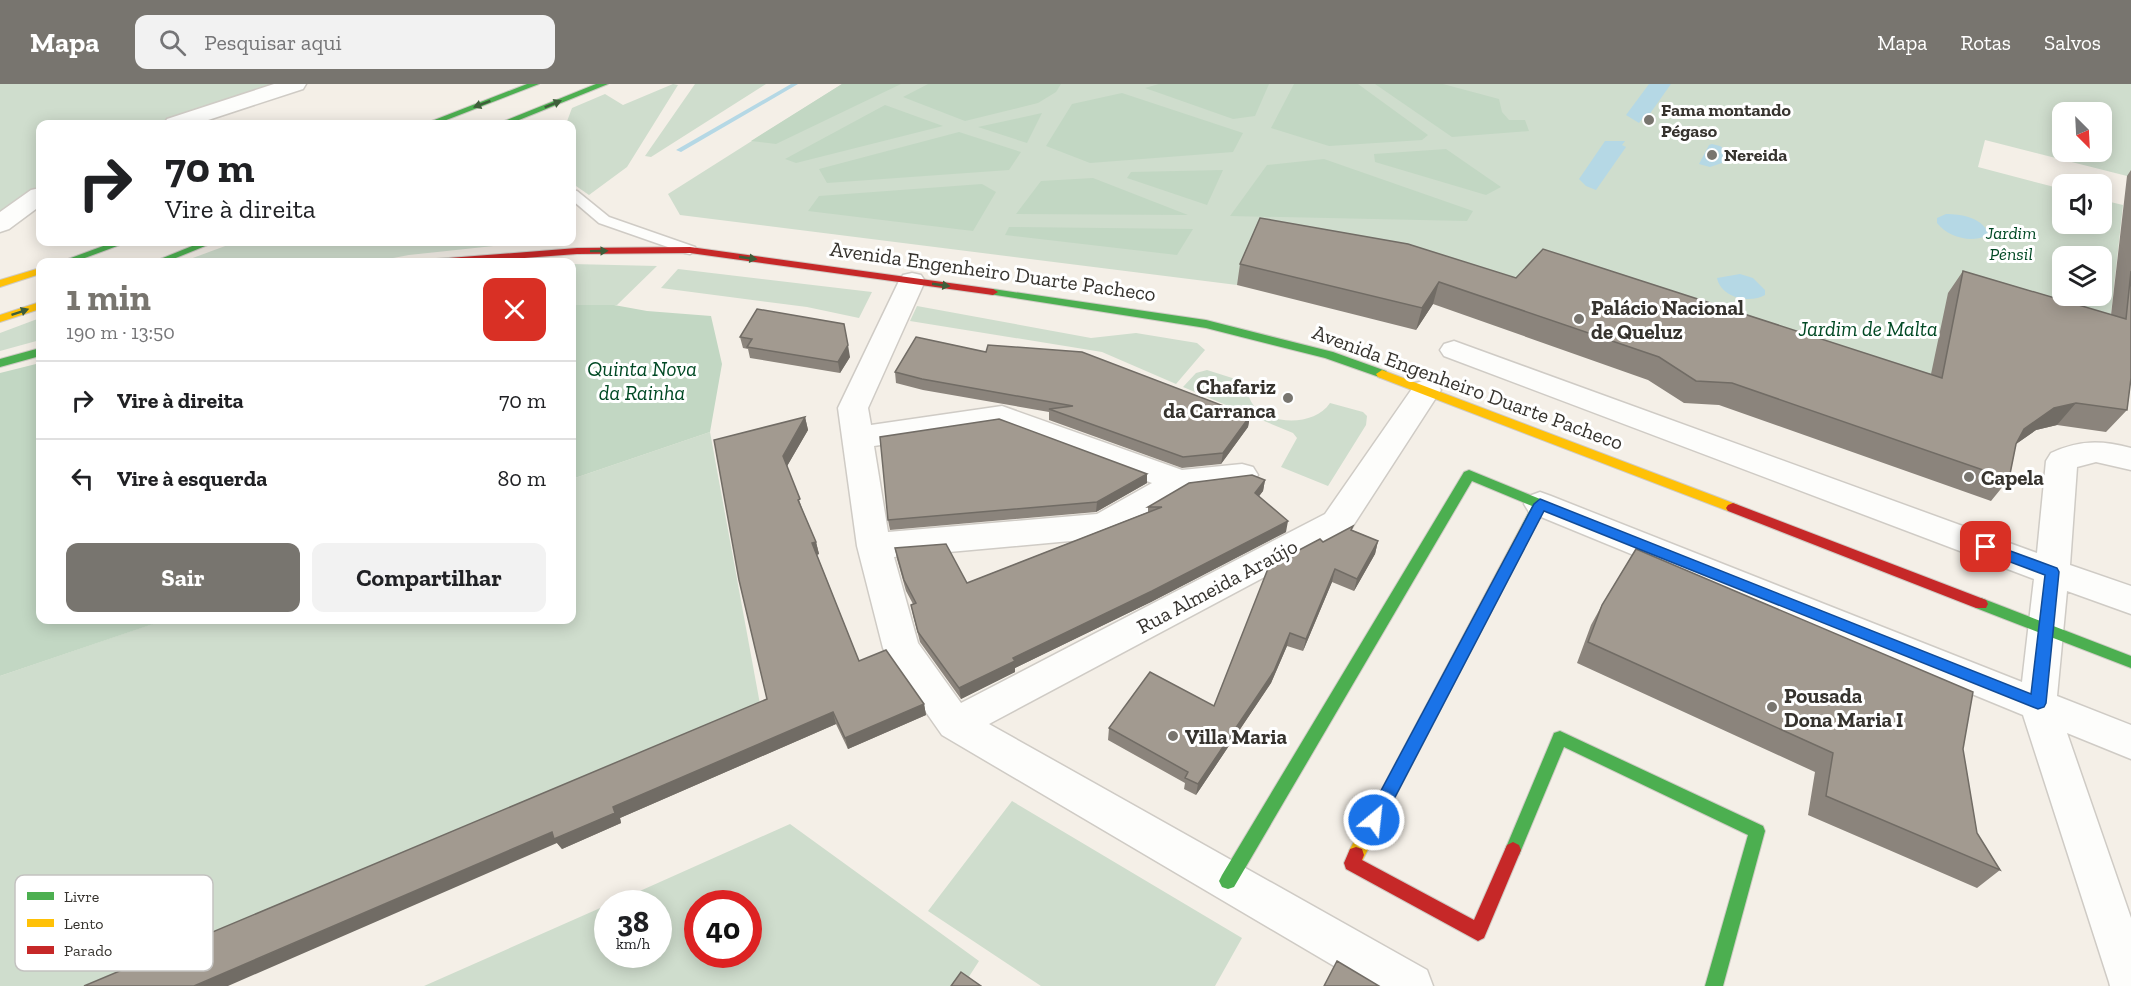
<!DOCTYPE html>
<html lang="pt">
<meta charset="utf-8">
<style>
body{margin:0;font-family:"Zilla Slab",serif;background:#f2f2f2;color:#202124;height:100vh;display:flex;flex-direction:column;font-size:22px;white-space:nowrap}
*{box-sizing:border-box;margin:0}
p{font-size:20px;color:#757577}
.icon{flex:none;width:33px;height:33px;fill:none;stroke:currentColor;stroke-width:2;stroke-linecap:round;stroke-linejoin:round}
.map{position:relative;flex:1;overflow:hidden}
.panel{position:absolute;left:36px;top:174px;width:540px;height:366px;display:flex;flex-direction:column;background:#fff;border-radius:12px;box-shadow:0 3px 15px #0003}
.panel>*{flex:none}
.top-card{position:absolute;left:36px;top:36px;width:540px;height:126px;border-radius:12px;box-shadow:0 3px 15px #0003;background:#fff;color:#202124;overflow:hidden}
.needle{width:39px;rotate:156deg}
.buttons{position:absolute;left:2052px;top:18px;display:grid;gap:12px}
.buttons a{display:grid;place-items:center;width:60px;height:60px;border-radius:12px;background:#fff;box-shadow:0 3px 15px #0003;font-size:30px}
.speed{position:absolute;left:594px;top:806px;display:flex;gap:12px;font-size:30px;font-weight:700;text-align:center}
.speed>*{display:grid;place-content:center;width:78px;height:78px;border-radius:50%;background:#fff;box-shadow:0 3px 15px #0003;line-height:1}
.speed small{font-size:15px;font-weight:400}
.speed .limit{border:9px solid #d22;background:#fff;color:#111}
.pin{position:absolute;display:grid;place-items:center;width:51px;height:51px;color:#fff;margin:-26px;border-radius:12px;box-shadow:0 3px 9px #0006}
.me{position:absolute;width:66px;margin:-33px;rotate:28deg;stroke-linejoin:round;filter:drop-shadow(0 0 4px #0008)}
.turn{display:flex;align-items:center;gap:21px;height:126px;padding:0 30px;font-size:27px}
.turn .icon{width:78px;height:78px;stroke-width:2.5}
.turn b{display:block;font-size:42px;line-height:51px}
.round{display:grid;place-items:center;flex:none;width:63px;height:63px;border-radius:12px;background:#f2f2f2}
.summary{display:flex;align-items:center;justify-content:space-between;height:102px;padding:0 30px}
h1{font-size:36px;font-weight:700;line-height:45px;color:#78756f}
.cta{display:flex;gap:12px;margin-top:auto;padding:12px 30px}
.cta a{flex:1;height:69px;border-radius:12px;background:#78756f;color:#fff;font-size:24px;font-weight:700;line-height:69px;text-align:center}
.cta a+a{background:#f2f2f2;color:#202124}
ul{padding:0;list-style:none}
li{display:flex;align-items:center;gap:18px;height:78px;padding:0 30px;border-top:2px solid #e0e0e0}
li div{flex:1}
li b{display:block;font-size:22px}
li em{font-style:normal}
header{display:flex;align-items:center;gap:36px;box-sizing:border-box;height:84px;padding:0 30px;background:#78756f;color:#fff}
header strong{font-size:28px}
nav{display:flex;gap:33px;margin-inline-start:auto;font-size:21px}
.search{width:420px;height:54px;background:#f2f2f2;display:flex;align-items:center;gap:15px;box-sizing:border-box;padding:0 21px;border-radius:12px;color:#757577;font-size:22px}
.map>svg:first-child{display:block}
.green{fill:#cfddcd;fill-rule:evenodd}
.forest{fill:#c2d7c3}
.water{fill:#b5d8e5}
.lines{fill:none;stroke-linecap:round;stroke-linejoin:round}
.lane-casing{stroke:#cfcbc5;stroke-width:3}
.street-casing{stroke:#cfcbc5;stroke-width:3}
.fast-casing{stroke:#cfcbc5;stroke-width:2}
.slow-casing{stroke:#cfcbc5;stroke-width:2}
.jam-casing{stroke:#cfcbc5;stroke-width:2}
.lane{fill:#fdfdfb;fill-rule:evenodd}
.street{fill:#fdfdfb;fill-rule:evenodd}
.fast{fill:#4caf50;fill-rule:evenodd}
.slow{fill:#ffc107;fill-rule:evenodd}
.jam{fill:#c62828;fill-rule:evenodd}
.wall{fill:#8b847c}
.shaded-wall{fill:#716c65}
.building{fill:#a29a90;stroke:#716c65;stroke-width:1.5}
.oneway{fill:#3e5e3a}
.route{fill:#1a73e8;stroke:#114b97;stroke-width:1.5}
.poi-dot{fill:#78756f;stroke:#fff;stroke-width:2}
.labels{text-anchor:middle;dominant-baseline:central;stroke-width:6;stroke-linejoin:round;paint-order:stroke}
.far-poi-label{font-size:18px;font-weight:bold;fill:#36332e;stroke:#fff;text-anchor:start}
.far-park-label{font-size:18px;font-style:italic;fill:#004924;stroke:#fff}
.street-label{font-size:21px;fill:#36332e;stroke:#fff}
.poi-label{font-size:21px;font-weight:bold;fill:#36332e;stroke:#fff;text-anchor:start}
.park-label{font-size:21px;font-style:italic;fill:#004924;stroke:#fff}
.key{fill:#fff;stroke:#c3c2c0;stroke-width:1.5}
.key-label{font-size:16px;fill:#36332e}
</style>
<header>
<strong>Mapa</strong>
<div class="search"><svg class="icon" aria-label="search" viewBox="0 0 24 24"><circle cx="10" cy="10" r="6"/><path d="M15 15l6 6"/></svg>Pesquisar aqui</div>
<nav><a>Mapa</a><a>Rotas</a><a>Salvos</a></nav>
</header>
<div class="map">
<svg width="2131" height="902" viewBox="0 0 2131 902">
<rect width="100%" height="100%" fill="#f4efe7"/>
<path class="green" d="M 0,0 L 301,0 L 179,40 L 40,40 L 40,108 L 0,131 Z
M 673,0 L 678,1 L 627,83 L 589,111 L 576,102 L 572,95 L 572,40 L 566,40 L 572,24 L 605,10 L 623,21 Z
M 695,0 L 766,0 L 651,73 L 645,72 Z
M 842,0 L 2131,0 L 2131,93 L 1985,56 L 1978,83 L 2062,105 L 2062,140 L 2102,140 L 2102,116 L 2123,121 L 2108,257 L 1926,316 L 1257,156 L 1237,201 L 680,131 L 668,110 ZM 2062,28 L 2102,28 L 2102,68 L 2062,68 ZM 2062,172 L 2102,172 L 2102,212 L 2062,212 Z
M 236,158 L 530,158 L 409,171 L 372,178 L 182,178 Z
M 572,180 L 657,182 L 617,221 L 572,221 Z
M 678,185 L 872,208 L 859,234 L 807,223 L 661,204 Z
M 917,222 L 1091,254 L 1136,249 L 1197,259 L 1205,266 L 1176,300 L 1102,268 L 910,237 Z
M 40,234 L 40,256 L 0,267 L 0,249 Z
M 1207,286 L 1248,299 C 1242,339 1310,349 1330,319 L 1363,328 L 1367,332 L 1366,341 L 1328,402 L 1281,383 L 1297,354 L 1293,349 L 1183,303 L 1196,289 Z
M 710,348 L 762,631 L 121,902 L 0,902 L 0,592 L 164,536 L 572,536 L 572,395 Z
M 1012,717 L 1242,854 L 1215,902 L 1041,902 L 928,827 Z
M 790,740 L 979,877 L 963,902 L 424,902 L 607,821 L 608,870 L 658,870 L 658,819 L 613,819 ZM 698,819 L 748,819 L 748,870 L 698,870 Z"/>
<path class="forest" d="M 842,0 L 901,0 L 776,60 L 751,57 Z
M 928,0 L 1061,0 L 1056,8 L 1038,19 L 965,37 L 903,13 Z
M 1159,0 L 1269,0 L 1255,32 L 1233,35 L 1145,4 Z
M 1294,0 L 1358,0 L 1428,51 L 1422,56 L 1329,62 L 1271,44 Z
M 1375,0 L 1443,0 L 1499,15 L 1502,28 L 1509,36 L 1525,36 L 1529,47 L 1452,53 Z
M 1122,9 L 1243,49 L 1233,68 L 1090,79 L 1046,62 L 1072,20 Z
M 885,21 L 943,42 L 796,79 L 785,75 Z
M 1042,29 L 1027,59 L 978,43 Z
M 959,48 L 1021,68 L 1009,86 L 827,99 L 819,85 Z
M 1446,65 L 1501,103 L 1486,111 L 1375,78 L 1374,70 Z
M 1324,75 L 1473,127 L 1467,137 L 1230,132 L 1267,81 Z
M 1223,86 L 1207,121 L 1127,94 L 1131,88 Z
M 1093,94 L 1188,131 L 1016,130 L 1041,97 Z
M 982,100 L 996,108 L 973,147 L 808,127 L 819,112 Z
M 1009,143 L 1193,145 L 1177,171 L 1005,151 Z
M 572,221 L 614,221 L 647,227 L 711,232 L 722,280 L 710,348 L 572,395 Z
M 40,279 L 40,536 L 165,536 L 0,592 L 0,289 Z"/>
<path class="water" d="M 791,0 L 798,0 L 681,68 L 676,66 Z
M 1649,0 L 1671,0 L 1649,31 L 1646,30 L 1639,39 L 1626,31 Z
M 1605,57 L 1625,57 L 1622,61 L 1626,63 L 1596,106 L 1586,102 L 1579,95 Z
M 1712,60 L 1720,62 L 1727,67 L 1722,79 L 1710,83 L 1699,80 L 1709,61 Z
M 1946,130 C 1961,130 1980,133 1988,148 L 1986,152 C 1970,159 1948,153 1937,139 L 1937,134 Z
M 1740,190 L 1753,194 L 1765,206 L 1765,211 C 1750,220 1721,214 1717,194 Z"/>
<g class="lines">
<g class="lane-casing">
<path id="lane" d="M 572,106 L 577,107 L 609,133 L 695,163 L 697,166 L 690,170 L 685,169 L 599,139 L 572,116 Z"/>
</g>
<g class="street-casing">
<path id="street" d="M 274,0 L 306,0 L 303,5 L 196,40 L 164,40 L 167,35 Z
M 40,104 L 40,122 L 9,145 L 0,148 L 0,128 L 31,106 Z
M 912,189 L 921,191 L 925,197 L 868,324 L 871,341 L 1002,322 L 1182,386 L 1242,380 L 1253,383 L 1258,391 L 1253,399 L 1187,408 L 1115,451 L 1103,454 L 894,473 L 918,559 L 961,619 L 1325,430 L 1416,299 L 1426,296 L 1436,299 L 1441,306 L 1349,448 L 989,640 L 1427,886 L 1433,902 L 1368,902 L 942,651 L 888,574 L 883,564 L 857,462 L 838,324 L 899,197 L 903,191 ZM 1000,342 L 1152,399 L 1097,430 L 888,448 L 874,362 Z
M 1454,257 L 2037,469 L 2046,377 L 2051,369 C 2079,356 2101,356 2131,364 L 2131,386 L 2096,378 L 2077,383 L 2070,481 L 2131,502 L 2131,530 L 2067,507 L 2057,612 L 2131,641 L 2131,675 L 2067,649 L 2131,834 L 2131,902 L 2110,902 L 2109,898 L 2023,631 L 1529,428 L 1524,420 L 1529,412 L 1540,408 L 1551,412 L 2022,598 L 2034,495 L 1444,272 L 1440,266 L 1444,260 Z"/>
</g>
<g class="fast-casing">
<path id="fast" d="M 527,0 L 539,0 L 436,40 L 424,40 Z
M 596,0 L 608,0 L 509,40 L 497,40 Z
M 114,158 L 128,158 L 74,178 L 60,178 Z
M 202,158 L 215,158 L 166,178 L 153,178 Z
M 993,205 L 1206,236 L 1333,268 L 1386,287 L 1388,290 L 1382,294 L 1325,274 L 1206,244 L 989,210 L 988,208 Z
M 40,264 L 40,272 L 0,283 L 0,275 Z
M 1469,386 L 1545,417 L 1547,420 L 1534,444 L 1524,444 L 1522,441 L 1532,422 L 1472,397 L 1234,803 L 1228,805 L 1222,803 L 1219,797 L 1222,791 L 1464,388 Z
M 1981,514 L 2131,572 L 2131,584 L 1976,524 L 1974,520 L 1976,516 Z
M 1560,647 L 1763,742 L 1765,747 L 1723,902 L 1705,902 L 1748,751 L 1564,663 L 1519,771 L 1513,774 L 1507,771 L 1505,766 L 1552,654 L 1554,649 Z"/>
</g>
<g class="slow-casing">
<path id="slow" d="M 40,184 L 40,190 L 0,203 L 0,196 Z
M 40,218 L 40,225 L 0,238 L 0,231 Z
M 1382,286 L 1738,421 L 1740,424 L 1738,427 L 1728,427 L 1378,293 L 1376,290 Z
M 1529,436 L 1536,441 L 1362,777 L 1356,779 L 1350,777 L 1348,771 L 1350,765 L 1522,441 Z"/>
</g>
<g class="jam-casing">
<path id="jam" d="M 690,163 L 993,205 L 998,208 L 993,211 L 690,169 L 577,170 L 470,178 L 431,178 L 436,175 L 577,164 Z
M 1733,419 L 1986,516 L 1988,520 L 1986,524 L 1976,524 L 1728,427 L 1726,424 L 1728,421 Z
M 1513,758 L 1519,761 L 1521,766 L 1484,854 L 1478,857 L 1346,785 L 1344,779 L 1350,765 L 1356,763 L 1362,765 L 1364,771 L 1362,776 L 1474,836 L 1507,761 Z"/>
</g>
<use href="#lane" class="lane"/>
<use href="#street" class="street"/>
<use href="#fast" class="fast"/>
<use href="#slow" class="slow"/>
<use href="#jam" class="jam"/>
</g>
<path class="wall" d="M 2131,86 L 2131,294 L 2127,326 L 2106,348 L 2057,341 L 2036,346 L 2016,360 L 2009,395 L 1991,417 L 1719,321 L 1684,319 L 1648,296 L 1433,220 L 1416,246 L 1237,201 L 1240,180 L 1516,194 L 1931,290 L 1948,209 L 1963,187 L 2111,231 L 2127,92 Z
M 740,253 L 850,273 L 840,289 L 750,274 L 748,265 L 743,264 Z
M 895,288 L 1250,332 L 1248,343 L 1221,380 L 1182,384 L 1049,336 L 1049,328 L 923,306 L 896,299 Z
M 805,333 L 808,346 L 787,382 L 803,427 L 816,458 L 819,470 L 817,471 L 859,577 L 924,620 L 926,631 L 848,665 L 836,640 L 620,734 L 621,739 L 562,765 L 557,759 L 767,615 L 739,496 Z
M 1265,396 L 1263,407 L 1259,412 L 1286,448 L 1151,518 L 1015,584 L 1015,588 L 961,615 L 920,558 L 913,531 L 911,521 L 913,520 L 906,507 L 897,475 L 895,464 L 967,499 L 1148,428 L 1148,423 Z
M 1147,399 L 1096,428 L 890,446 L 888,436 Z
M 1352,446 L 1378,457 L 1375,470 L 1354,507 L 1332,498 L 1303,567 L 1287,562 L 1271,599 L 1196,711 L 1184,705 L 1185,699 L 1108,656 L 1109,644 L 1214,622 L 1323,458 Z
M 1602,521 L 1963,665 L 1977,749 L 2000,786 L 1977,804 L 1808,731 L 1815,688 L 1577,579 L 1591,541 Z"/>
<path class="shaded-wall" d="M 1439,198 L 1433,220 L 1416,246 L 1422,224 Z
M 848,261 L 850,273 L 840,289 L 838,278 Z
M 2076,319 L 2057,341 L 2036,346 L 2006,367 L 2024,345 L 2054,324 Z
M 1250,332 L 1248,343 L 1221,380 L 1223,369 Z
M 805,333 L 808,346 L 786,384 L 783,372 Z
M 1147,390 L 1147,399 L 1096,428 L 1097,418 Z
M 1265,396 L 1263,407 L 1253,420 L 1255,409 Z
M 1288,437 L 1286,448 L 1151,518 L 1015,584 L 1015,588 L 961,615 L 959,604 L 1013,574 Z
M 1378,457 L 1375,470 L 1354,507 L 1357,495 Z
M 816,458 L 819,470 L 815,471 L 812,459 Z
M 1335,485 L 1332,498 L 1303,567 L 1306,555 Z
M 1290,549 L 1287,562 L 1271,599 L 1196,711 L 1198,700 Z
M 924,620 L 926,631 L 848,665 L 845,654 Z
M 833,628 L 836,640 L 620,734 L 621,739 L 562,765 L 557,759 L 228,902 L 194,902 L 552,748 L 613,723 Z"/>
<path class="building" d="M 1260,134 L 1408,160 L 1516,194 L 1543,165 L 1942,294 L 1963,187 L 2126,235 L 2131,187 L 2131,294 L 2127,326 L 2076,319 L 2054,324 L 2024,345 L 2016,360 L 2009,395 L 1732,299 L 1696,297 L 1659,273 L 1439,198 L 1422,224 L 1240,180 Z
M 757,225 L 844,240 L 848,261 L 838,278 L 747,263 L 752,255 L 740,253 Z
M 916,253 L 986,268 L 988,261 L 1082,268 L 1250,332 L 1223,369 L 1183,373 L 1049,325 L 1073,322 L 922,295 L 895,288 Z
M 805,333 L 783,372 L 800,415 L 798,416 L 816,458 L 812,459 L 859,577 L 886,566 L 924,620 L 845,654 L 833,628 L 613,723 L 615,729 L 554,755 L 552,748 L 194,902 L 84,902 L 767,615 L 739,496 L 714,356 Z
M 999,335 L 1147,390 L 1097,418 L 888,436 L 880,353 Z
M 1252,391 L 1265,396 L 1255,409 L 1288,437 L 1152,507 L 1013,574 L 1015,577 L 959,604 L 918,548 L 911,521 L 916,519 L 904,496 L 895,464 L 946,460 L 967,499 L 1162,423 L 1148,423 L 1189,399 Z
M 1353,442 L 1351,446 L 1378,457 L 1357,495 L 1335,485 L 1306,555 L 1290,549 L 1274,587 L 1198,700 L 1185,694 L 1188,688 L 1109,644 L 1150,588 L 1214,622 L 1269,482 L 1320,455 L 1323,458 Z
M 1636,465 L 1973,608 L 1963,665 L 1977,749 L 2000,786 L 1826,712 L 1833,669 L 1588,558 L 1602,521 Z
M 1337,877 L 1379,902 L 1324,902 Z
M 961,888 L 981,902 L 951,902 Z"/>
<defs><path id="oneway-solid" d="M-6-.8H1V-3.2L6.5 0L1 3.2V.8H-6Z" transform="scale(1.5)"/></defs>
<g class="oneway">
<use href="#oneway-solid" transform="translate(482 20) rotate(159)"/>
<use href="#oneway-solid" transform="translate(553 20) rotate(-22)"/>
<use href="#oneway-solid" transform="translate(599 167) rotate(-1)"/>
<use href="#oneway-solid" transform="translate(748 174) rotate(8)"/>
<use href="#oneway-solid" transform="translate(941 201) rotate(8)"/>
<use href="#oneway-solid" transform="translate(20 228) rotate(-19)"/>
</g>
<path class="route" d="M 1540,415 L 2031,610 L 2045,491 L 1981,467 L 1979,463 L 1986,458 L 2057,484 L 2059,488 L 2046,619 L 2044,623 L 2038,625 L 2033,623 L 1544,427 L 1380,742 L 1374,744 L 1368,742 L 1366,736 L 1368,731 L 1534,420 Z"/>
<g class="poi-dot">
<circle cx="1649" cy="36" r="6"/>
<circle cx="1712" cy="71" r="6"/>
<circle cx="1579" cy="235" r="6"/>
<circle cx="1288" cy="314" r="6"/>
<circle cx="1969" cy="393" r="6"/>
<circle cx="1772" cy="623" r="6"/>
<circle cx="1173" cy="652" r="6"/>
</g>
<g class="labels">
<g class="far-poi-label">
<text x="1661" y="26">Fama montando<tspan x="1661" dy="21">Pégaso</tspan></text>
<text x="1724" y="71">Nereida</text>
</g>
<g class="far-park-label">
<text x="2011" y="149">Jardim<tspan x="2011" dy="21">Pênsil</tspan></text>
</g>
<g class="street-label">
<text transform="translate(993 187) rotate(8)">Avenida Engenheiro Duarte Pacheco</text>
<text transform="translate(1468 303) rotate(20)">Avenida Engenheiro Duarte Pacheco</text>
<text transform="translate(1217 502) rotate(-28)">Rua Almeida Araújo</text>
</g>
<g class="poi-label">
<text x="1591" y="223">Palácio Nacional<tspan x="1591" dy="24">de Queluz</tspan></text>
<text x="1276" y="302" text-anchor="end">Chafariz<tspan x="1276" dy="24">da Carranca</tspan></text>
<text x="1981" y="393">Capela</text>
<text x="1784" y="611">Pousada<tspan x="1784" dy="24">Dona Maria I</tspan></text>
<text x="1185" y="652">Villa Maria</text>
</g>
<g class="park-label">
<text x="1868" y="244">Jardim de Malta</text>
<text x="642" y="284">Quinta Nova<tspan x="642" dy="24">da Rainha</tspan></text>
</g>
</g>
<rect x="15" y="791" width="198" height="96" rx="9" class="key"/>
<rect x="27" y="808" width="27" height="8" fill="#4caf50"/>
<rect x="27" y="835" width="27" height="8" fill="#ffc107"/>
<rect x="27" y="862" width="27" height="8" fill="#c62828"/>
<g class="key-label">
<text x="64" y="818">Livre</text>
<text x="64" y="845">Lento</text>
<text x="64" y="872">Parado</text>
</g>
</svg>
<div class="buttons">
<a><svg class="needle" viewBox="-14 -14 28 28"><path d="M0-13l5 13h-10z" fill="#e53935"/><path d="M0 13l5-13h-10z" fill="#757577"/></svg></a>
<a><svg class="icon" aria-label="sound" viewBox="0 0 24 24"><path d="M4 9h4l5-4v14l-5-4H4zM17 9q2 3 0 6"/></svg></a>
<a><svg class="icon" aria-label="layers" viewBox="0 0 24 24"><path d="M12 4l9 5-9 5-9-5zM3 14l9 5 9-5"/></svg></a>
</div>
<div class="speed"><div>38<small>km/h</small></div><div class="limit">40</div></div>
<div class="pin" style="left:1986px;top:463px;background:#d93025"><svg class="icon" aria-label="arrive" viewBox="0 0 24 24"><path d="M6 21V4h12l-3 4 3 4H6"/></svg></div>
<svg class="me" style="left:1374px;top:736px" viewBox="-20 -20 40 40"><circle r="17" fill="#1a73e8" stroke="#fff" stroke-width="3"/><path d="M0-11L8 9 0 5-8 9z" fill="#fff"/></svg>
<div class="top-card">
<div class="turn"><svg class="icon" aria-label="right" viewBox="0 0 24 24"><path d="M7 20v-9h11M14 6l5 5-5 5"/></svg><div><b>70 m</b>Vire à direita</div></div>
</div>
<section class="panel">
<div class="summary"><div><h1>1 min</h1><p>190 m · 13:50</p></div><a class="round" style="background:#d93025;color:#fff"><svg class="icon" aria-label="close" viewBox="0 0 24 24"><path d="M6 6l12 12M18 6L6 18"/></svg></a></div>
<ul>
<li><svg class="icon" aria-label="right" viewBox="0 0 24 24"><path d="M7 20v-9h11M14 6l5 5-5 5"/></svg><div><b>Vire à direita</b></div><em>70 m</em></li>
<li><svg class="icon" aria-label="left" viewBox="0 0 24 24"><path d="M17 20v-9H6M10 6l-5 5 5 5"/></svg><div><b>Vire à esquerda</b></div><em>80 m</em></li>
</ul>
<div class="cta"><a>Sair</a><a>Compartilhar</a></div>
</section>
</div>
